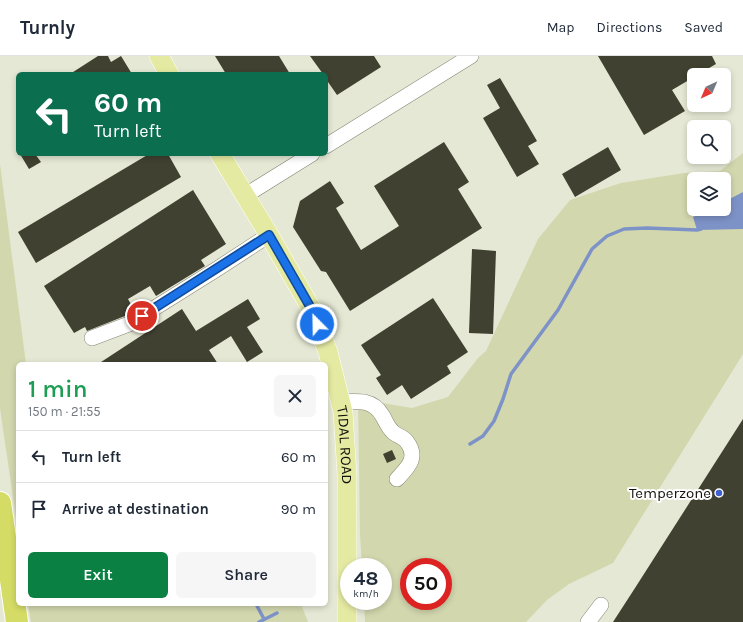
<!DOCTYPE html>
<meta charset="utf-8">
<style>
body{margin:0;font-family:Karla,sans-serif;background:#f6f6f7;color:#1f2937;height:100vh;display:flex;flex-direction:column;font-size:15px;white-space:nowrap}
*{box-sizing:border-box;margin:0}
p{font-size:13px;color:#747a83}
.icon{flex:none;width:22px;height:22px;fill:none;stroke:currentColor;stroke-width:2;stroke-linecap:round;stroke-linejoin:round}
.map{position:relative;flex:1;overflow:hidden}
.details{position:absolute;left:16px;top:306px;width:312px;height:244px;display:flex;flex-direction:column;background:#fff;border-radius:6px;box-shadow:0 2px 6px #0003}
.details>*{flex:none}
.guide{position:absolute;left:16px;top:16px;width:312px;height:84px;border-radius:6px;box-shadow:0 2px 6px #0003;background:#0b6e4f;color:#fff;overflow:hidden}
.needle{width:26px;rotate:224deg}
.fabs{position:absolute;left:687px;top:12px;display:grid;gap:8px}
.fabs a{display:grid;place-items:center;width:44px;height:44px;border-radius:6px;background:#fff;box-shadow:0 2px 6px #0003;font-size:20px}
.speed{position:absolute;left:340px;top:502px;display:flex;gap:8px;font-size:20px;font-weight:700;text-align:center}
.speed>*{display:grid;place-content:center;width:52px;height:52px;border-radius:50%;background:#fff;box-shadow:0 2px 6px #0003;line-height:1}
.speed small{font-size:10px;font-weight:400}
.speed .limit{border:6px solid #d22;background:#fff;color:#111}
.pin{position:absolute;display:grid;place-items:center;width:34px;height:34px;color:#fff;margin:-17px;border:2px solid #fff;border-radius:50%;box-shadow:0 1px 4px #0007}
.me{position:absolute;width:44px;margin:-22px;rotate:337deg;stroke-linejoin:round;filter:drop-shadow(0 0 3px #0008)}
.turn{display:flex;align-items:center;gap:14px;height:84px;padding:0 12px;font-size:18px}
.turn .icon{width:52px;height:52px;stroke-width:2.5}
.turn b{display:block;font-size:28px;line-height:34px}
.round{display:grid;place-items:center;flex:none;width:42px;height:42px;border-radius:6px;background:#f6f6f7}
.overview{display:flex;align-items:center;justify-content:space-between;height:68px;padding:0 12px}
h1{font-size:24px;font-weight:600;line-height:30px;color:#1e9e55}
.button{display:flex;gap:8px;margin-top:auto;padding:8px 12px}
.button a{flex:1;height:46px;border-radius:6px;background:#0b8043;color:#fff;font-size:16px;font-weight:600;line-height:46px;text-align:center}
.button a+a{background:#f6f6f7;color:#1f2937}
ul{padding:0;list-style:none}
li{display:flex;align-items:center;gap:12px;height:52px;padding:0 12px;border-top:1px solid #e0e1e3}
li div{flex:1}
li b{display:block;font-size:15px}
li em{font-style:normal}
header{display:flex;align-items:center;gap:24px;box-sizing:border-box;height:56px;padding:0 20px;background:#fff;border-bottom:1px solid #e0e1e3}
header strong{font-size:19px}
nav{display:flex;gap:22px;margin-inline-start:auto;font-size:14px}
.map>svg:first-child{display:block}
.green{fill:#d3d7ae;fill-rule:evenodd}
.water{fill:#7d92c7}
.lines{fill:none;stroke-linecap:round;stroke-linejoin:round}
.stream{stroke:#7d92c7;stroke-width:3.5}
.building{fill:#404131}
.minor-casing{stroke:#848674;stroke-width:16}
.major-casing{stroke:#fff;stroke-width:20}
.highway-casing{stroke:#fff;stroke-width:24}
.minor{stroke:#fff;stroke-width:15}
.major{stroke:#e5eaa3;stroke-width:19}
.highway{stroke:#d4dc65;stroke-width:22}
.route-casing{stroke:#114b97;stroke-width:10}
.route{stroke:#1a73e8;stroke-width:7}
.poi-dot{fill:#3f60d3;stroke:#fff;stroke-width:1.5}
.labels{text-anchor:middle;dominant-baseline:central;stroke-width:4;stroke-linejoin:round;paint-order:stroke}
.street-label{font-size:15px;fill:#10110a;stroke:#fff}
.poi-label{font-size:15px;fill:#10110a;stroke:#fff;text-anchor:end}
</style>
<header>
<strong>Turnly</strong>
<nav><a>Map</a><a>Directions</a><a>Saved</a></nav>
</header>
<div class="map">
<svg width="743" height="566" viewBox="0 0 743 566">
<rect width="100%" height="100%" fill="#e5e8d4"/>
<path class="green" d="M 743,97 L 743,298 L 613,507 L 569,528 L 547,544 L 526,566 L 365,566 L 364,545 L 383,545 L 383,511 L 362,511 L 360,478 L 358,343 L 412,352 L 448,341 L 478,302 L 486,295 L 538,183 L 570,144 L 621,127 L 684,117 L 720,115 ZM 694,123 L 724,123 L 724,153 L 694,153 ZM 409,511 L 443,511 L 443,545 L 409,545 Z
M 0,108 L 26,308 L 18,308 L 18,476 L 0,352 Z
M 28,548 L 301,548 L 308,566 L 31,566 Z"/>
<path class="water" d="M 743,136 L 743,173 L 697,174 L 693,161 L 709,153 L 724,153 L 724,146 Z"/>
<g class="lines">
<path class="stream" d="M 470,388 L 483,380 L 494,365 L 503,343 L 511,318 L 558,254 L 592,193 L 607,180 L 624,173 L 647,172 L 697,174 L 701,173
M 256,548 L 264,563
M 259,566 L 277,557"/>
</g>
<path class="building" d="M 98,0 L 108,0 L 111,6 L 121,0 L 132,18 L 70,18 Z
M 215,0 L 279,0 L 290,18 L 226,18 Z
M 310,0 L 374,0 L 381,11 L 337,39 L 326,23 L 326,18 L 323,18 Z
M 598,0 L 712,0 L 716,8 L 697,19 L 694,19 L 694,21 L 672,34 L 685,55 L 644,79 Z
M 500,22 L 537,85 L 528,90 L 539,108 L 517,121 L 483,62 L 500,52 L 487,29 Z
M 444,86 L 469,126 L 458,133 L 482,172 L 350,255 L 326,216 L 321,215 L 293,171 L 300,145 L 330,125 L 344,147 L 336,152 L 361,194 L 399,170 L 374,130 Z
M 608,91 L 621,114 L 575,141 L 562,118 Z
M 20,98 L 35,98 L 41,106 L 29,113 Z
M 149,98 L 168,98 L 181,121 L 36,207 L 18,176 Z
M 193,134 L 226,188 L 201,204 L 205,210 L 156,240 L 150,230 L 128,243 L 134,254 L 125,260 L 87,275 L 85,271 L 74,277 L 44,230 Z
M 472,193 L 496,195 L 493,278 L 469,277 Z
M 433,242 L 468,296 L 447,310 L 451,317 L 411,343 L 402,329 L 387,339 L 376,322 L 381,319 L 361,289 Z
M 248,243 L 260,263 L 247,271 L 263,296 L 247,306 L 231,280 L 209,294 L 218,308 L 98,308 L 182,253 L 196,275 Z
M 743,363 L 743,566 L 613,566 L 635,532 Z
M 392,394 L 396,403 L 387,407 L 383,398 Z"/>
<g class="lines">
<g class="minor-casing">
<path id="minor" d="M 326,90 L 471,0
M 246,139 L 312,98
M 92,282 L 129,268 L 217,213 L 269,179
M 341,346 C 357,345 373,343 382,359 C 386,365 387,370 392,375 C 396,380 403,380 407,386 C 419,402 407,412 397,423
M 588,566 L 601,549"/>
</g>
<g class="major-casing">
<g id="major">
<path d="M 159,0 L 169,18"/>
<path id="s1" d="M 220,98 L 269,179 L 312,254 L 328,296 L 343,356 L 347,419 L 347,566"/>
</g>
</g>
<g class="highway-casing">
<path id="highway" d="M 0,447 L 17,566"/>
</g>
<use href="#minor" class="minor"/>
<use href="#major" class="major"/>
<use href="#highway" class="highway"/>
</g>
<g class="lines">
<g class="route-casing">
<path id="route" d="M 142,260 L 269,179 L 312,254 L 317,268"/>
</g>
<use href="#route" class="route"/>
</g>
<circle class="poi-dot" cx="719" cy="437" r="4"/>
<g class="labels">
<g class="street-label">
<text stroke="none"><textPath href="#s1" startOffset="321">TIDAL ROAD</textPath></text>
</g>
<g class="poi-label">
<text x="711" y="437">Temperzone</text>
</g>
</g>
</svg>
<div class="fabs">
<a><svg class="needle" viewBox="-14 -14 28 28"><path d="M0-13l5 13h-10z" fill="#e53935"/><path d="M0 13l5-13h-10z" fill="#747a83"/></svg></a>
<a><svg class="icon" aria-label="search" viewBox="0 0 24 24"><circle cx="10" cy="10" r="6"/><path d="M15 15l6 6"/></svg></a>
<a><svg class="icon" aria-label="layers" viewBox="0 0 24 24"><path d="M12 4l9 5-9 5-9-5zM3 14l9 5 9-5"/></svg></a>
</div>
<div class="speed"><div>48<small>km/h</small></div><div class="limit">50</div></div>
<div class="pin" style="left:142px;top:260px;background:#d93025"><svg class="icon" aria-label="arrive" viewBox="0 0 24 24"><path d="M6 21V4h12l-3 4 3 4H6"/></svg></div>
<svg class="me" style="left:317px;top:268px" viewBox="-20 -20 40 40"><circle r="17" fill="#1a73e8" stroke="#fff" stroke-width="3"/><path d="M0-11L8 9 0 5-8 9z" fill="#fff"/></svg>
<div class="guide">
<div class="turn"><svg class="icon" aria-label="left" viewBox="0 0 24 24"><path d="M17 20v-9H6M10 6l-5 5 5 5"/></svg><div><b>60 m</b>Turn left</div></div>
</div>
<section class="details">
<div class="overview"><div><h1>1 min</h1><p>150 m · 21:55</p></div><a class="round"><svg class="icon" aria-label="close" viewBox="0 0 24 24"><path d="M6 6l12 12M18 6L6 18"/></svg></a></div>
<ul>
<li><svg class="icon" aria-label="left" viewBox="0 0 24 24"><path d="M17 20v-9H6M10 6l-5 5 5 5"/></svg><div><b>Turn left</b></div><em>60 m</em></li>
<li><svg class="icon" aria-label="arrive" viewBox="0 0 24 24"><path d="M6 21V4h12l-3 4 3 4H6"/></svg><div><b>Arrive at destination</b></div><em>90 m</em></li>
</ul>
<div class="button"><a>Exit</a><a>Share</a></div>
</section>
</div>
